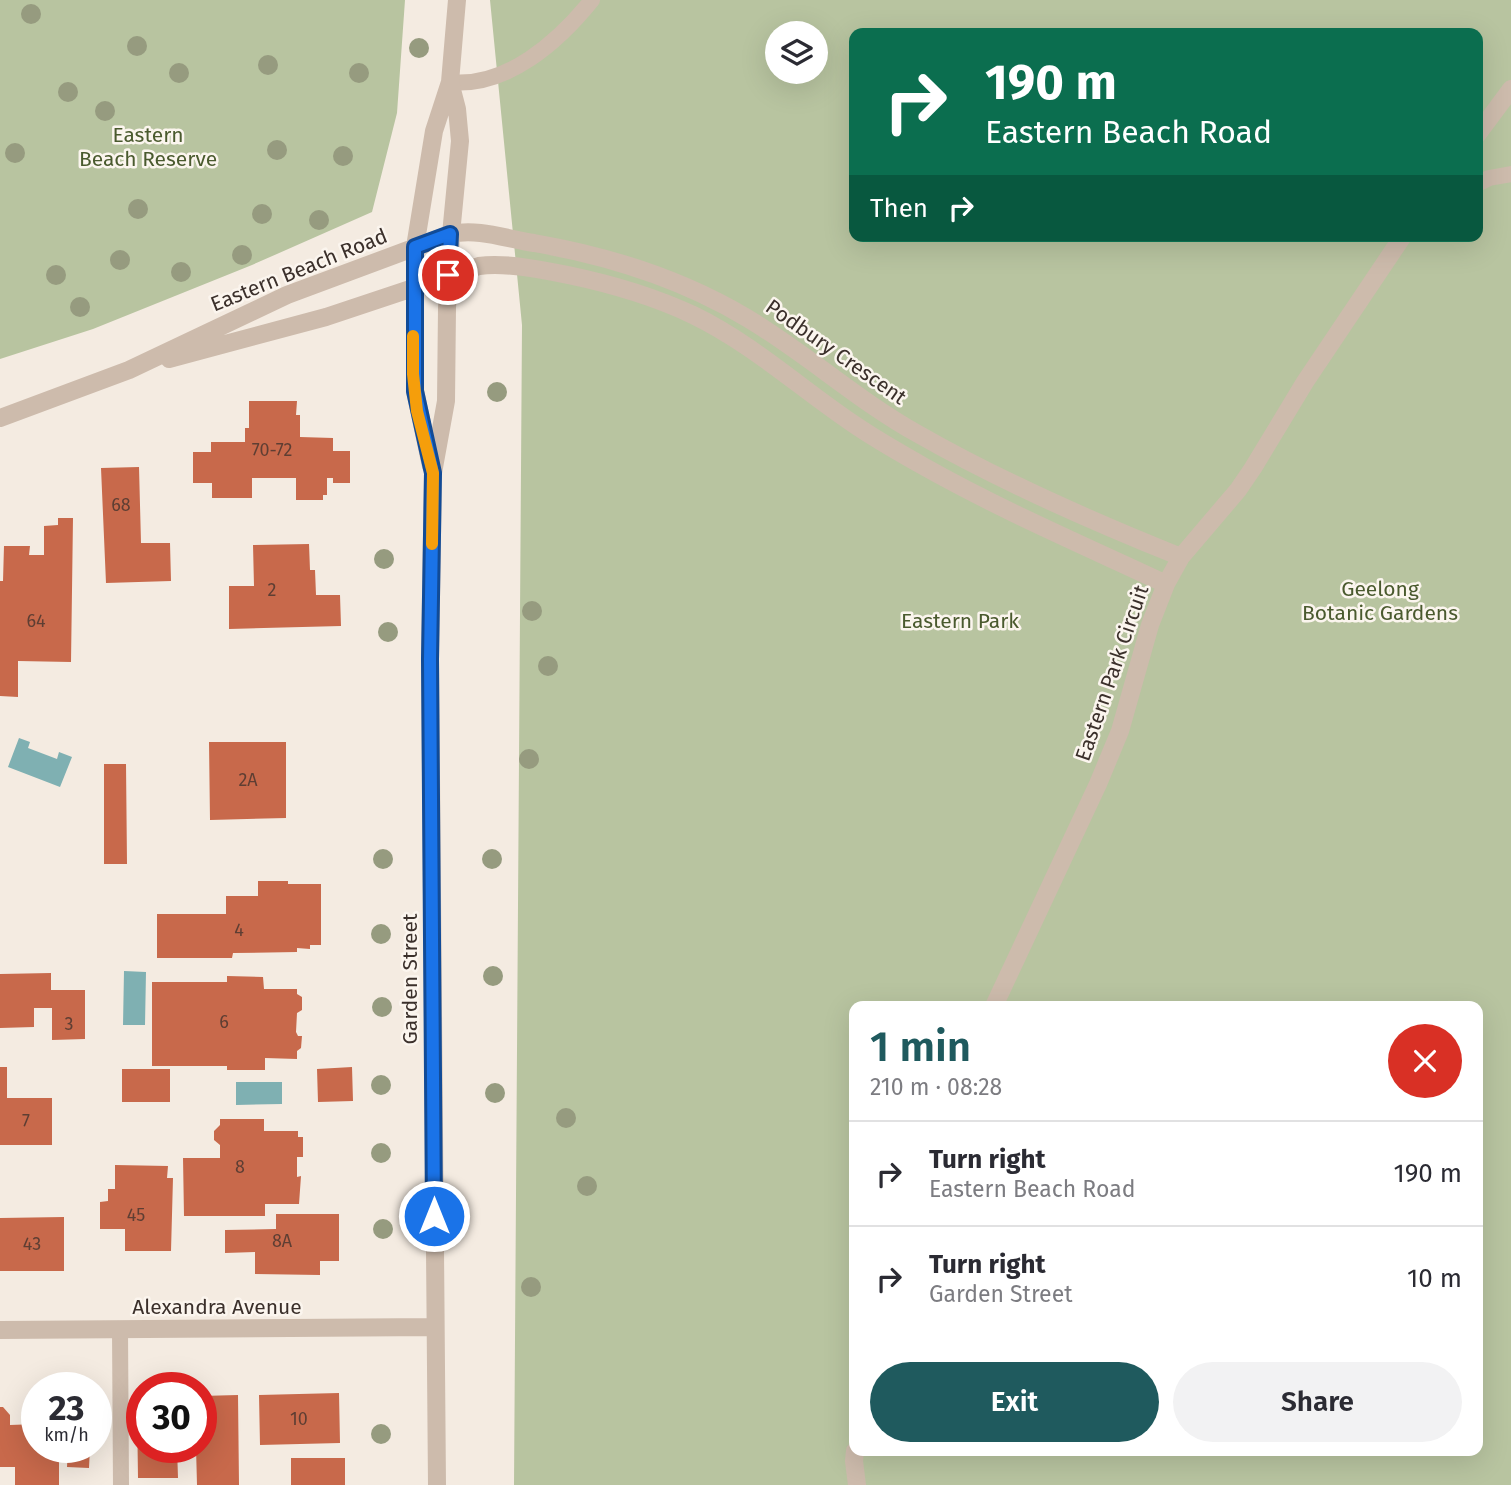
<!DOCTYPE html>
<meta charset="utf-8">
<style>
body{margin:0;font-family:"Fira Sans",sans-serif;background:#f2f2f3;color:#2b2b33;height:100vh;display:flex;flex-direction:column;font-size:26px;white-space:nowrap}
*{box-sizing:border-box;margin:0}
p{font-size:23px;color:#7c7c81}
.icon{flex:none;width:38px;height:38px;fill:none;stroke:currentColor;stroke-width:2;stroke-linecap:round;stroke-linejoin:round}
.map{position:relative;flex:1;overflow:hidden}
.sheet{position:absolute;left:849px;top:1001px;width:634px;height:455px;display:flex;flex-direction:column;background:#fff;border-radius:14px;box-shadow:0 7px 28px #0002}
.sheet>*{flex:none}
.hud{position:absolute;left:849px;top:28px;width:634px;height:214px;border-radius:14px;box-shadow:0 7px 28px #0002;background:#0b6e4f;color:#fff;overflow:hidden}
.buttons{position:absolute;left:765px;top:21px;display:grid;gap:14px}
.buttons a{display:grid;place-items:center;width:63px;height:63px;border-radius:50%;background:#fff;box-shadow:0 7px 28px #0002;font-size:35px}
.speed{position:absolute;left:21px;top:1372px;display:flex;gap:14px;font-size:35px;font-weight:700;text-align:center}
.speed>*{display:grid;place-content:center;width:91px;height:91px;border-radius:50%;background:#fff;box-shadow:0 7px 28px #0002;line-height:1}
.speed small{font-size:18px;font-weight:400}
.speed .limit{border:10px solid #d22;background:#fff;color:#111}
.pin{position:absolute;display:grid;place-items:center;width:60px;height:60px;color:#fff;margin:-30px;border:4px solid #fff;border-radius:50%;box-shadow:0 2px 7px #0007}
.me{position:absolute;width:77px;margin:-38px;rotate:0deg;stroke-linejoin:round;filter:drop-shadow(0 0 5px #0008)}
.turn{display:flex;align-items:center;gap:24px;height:147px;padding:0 21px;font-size:32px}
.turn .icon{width:91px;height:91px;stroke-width:2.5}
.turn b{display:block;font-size:49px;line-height:60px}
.then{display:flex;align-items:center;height:66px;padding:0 21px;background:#0003;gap:14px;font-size:26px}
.round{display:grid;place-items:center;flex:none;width:74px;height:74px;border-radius:37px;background:#f2f2f3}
.headline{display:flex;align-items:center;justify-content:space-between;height:119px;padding:0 21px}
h1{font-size:42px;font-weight:600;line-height:52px;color:#1f5a5e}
.button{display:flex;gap:14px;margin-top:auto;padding:14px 21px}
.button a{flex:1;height:80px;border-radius:42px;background:#1f5a5e;color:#fff;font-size:28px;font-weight:600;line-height:80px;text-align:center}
.button a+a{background:#f2f2f3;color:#2b2b33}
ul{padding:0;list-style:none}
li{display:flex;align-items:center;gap:21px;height:105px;padding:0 21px;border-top:2px solid #e1e1e2}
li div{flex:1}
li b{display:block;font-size:26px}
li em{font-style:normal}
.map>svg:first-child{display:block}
.green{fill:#b8c4a0;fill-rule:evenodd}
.water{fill:#7fb0b2}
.building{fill:#c8694b}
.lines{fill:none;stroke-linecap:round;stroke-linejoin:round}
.service{stroke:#cdbbac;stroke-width:16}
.minor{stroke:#cdbbac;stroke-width:18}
.tree{fill:#969b7f}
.route-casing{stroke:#114b97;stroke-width:18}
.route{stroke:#1a73e8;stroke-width:12}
.slow{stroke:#f59e0b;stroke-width:12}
.labels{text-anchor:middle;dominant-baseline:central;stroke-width:5;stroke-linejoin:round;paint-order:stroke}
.number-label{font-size:18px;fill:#5e3e33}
.park-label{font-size:21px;fill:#4a5a2e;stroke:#fbf5ee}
.street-label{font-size:21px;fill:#3b302b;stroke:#fbf5ee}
</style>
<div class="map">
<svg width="1511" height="1485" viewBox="0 0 1511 1485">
<rect width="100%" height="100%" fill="#f4ebe1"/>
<path class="green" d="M 0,0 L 405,0 L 397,113 L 372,212 L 252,265 L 93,329 L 0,359 Z
M 490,0 L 1511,0 L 1511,1485 L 514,1485 L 522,325 ZM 777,33 L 816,33 L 816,72 L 777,72 ZM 854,33 L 1477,33 L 1477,236 L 854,236 ZM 854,1006 L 1477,1006 L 1477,1451 L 854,1451 Z"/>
<path class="water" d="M 19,738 L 30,742 L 28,748 L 57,759 L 59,752 L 72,757 L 60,787 L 8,767 Z
M 124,971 L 146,972 L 145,1025 L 123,1025 Z
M 236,1082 L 282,1082 L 282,1104 L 236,1105 Z"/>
<path class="building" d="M 249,401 L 297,401 L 296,415 L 300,415 L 300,437 L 333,438 L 333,451 L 350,451 L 350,483 L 333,483 L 333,478 L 327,478 L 327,495 L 323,495 L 323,500 L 296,500 L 296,478 L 252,478 L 252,498 L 212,498 L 212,483 L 193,483 L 193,452 L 211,452 L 211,442 L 245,442 L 245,428 L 249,428 Z
M 139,467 L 141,543 L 170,543 L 171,581 L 106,583 L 101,468 Z
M 58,518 L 73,518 L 71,662 L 18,661 L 18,697 L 0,696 L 0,581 L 3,581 L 4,546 L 30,546 L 29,555 L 44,555 L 44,526 L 58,525 Z
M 309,544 L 310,570 L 315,570 L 316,595 L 340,595 L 341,626 L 229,629 L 229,586 L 254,586 L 253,545 Z
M 209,742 L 286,742 L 286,818 L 210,820 Z
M 104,764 L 126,764 L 127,864 L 104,864 Z
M 258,881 L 288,881 L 288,884 L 321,884 L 321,945 L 310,945 L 310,949 L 297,948 L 297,952 L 233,953 L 232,958 L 157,958 L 157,914 L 226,914 L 226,896 L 258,896 Z
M 51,973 L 51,990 L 85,990 L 85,1039 L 52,1040 L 52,1008 L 34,1008 L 34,1027 L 0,1028 L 0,974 Z
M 227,976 L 263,977 L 264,989 L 297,989 L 297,994 L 302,997 L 302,1010 L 297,1013 L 296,1032 L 298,1036 L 302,1036 L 301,1048 L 297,1051 L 297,1059 L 265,1058 L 265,1070 L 227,1070 L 227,1066 L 152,1066 L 152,982 L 227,982 Z
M 0,1067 L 7,1067 L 7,1098 L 52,1098 L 52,1145 L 0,1145 Z
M 352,1067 L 353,1101 L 318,1102 L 317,1069 Z
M 122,1069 L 170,1069 L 170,1102 L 122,1102 Z
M 220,1119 L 264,1119 L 264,1131 L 298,1131 L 298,1137 L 303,1137 L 303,1157 L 297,1157 L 297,1177 L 301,1176 L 299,1204 L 265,1204 L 265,1216 L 184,1216 L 183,1158 L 220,1158 L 220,1145 L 214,1140 L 214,1131 L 220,1125 Z
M 115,1165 L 168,1166 L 167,1178 L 173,1178 L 171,1251 L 125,1251 L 125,1229 L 100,1229 L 100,1202 L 108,1201 L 108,1189 L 115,1189 Z
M 276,1214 L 339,1214 L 339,1261 L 320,1261 L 320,1275 L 255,1274 L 255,1252 L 225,1253 L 225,1230 L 276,1229 Z
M 64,1217 L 64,1271 L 0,1271 L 0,1218 Z
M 339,1393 L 340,1443 L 260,1445 L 259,1395 Z
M 238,1395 L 239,1485 L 197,1485 L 196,1447 L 201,1447 L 201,1396 Z
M 0,1407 L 3,1407 L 10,1415 L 10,1425 L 37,1424 L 37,1447 L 59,1447 L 59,1485 L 15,1485 L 15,1467 L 0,1467 Z
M 137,1408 L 142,1408 L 142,1447 L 177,1447 L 178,1478 L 138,1478 Z
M 68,1447 L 90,1447 L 89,1468 L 67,1467 Z
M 291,1458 L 345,1458 L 345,1485 L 291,1485 Z"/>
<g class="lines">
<path class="service" d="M 450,82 C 507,88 559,41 592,0
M 1477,184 L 1489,178 L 1511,174
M 120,1330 L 121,1485"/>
<path class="minor" d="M 1477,135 L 1511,89
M 169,359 L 326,317 L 479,266 C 505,262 542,270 568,275 C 611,284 653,296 693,315 C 753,344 801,389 855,425 C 877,440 900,453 923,466 C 1001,510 1085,546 1166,584
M 0,418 L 129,370 L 287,295 L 451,234 C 478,228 507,239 534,243 C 609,256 682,279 747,318 C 806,353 857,400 918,434 C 1002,482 1091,521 1181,557
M 431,466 L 415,391 L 415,247 L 434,131 L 450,82 L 457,0
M 994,1006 L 1098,784 L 1120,731 L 1150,625 L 1166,584 L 1181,557 L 1238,490 L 1253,468 L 1305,382 L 1403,236
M 0,1330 L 435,1327
M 855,1451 L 854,1461 L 857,1485
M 437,1485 L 430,659 L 433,473 L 446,401 L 447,308 L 451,234 L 460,141 L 457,109 L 450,82"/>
</g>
<g class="tree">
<circle cx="31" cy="14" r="10"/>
<circle cx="137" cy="46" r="10"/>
<circle cx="419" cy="48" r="10"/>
<circle cx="268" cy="65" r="10"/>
<circle cx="179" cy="73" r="10"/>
<circle cx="359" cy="73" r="10"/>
<circle cx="68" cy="92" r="10"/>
<circle cx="105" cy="111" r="10"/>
<circle cx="277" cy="150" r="10"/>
<circle cx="15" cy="153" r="10"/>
<circle cx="343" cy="156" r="10"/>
<circle cx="138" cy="209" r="10"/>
<circle cx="262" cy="214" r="10"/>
<circle cx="319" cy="220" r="10"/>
<circle cx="242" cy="255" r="10"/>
<circle cx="120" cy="260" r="10"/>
<circle cx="181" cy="272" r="10"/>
<circle cx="56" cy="275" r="10"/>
<circle cx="80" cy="307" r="10"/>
<circle cx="497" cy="392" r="10"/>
<circle cx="384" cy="559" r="10"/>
<circle cx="532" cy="611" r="10"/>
<circle cx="388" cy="632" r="10"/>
<circle cx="548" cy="666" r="10"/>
<circle cx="529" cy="759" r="10"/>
<circle cx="383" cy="859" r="10"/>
<circle cx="492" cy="859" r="10"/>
<circle cx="381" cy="934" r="10"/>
<circle cx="493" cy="976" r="10"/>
<circle cx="382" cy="1007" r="10"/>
<circle cx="381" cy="1085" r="10"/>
<circle cx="495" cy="1093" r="10"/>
<circle cx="566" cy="1118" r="10"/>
<circle cx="381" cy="1153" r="10"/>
<circle cx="587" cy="1186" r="10"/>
<circle cx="383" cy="1229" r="10"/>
<circle cx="531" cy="1287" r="10"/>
<circle cx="381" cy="1434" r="10"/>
</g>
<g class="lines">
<g class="route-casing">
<path id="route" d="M 434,1216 L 430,659 L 433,473 L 415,391 L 415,247 L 450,234 L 448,275"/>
</g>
<use href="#route" class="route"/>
<path class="slow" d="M 413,336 L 413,374 L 417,411 L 433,473 L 432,544"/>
</g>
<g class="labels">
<g class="number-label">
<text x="272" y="450">70-72</text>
<text x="121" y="505">68</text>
<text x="272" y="590">2</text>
<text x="36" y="621">64</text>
<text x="248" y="780">2A</text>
<text x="239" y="930">4</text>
<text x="224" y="1022">6</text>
<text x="69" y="1024">3</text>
<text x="26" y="1121">7</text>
<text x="240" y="1167">8</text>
<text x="136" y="1215">45</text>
<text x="282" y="1241">8A</text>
<text x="32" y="1244">43</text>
<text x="299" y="1419">10</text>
</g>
<g class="park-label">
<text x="148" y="135">Eastern<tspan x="148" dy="24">Beach Reserve</tspan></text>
<text x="1380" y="589">Geelong<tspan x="1380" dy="24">Botanic Gardens</tspan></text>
<text x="960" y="621">Eastern Park</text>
</g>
<g class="street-label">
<text transform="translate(299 270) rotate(-22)">Eastern Beach Road</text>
<text transform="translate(836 352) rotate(35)">Podbury Crescent</text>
<text transform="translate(1112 673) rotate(-71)">Eastern Park Circuit</text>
<text transform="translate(410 979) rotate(-90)">Garden Street</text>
<text x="217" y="1307">Alexandra Avenue</text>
</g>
</g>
</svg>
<div class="buttons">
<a><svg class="icon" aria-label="layers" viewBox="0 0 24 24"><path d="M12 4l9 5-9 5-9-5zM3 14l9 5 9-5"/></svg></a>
</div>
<div class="speed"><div>23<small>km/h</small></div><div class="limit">30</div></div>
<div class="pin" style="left:448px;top:275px;background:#d93025"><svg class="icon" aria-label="arrive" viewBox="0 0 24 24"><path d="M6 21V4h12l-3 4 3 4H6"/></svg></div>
<svg class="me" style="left:434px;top:1216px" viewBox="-20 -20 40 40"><circle r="17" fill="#1a73e8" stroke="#fff" stroke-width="3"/><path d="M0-11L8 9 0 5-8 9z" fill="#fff"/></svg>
<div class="hud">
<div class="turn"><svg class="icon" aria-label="right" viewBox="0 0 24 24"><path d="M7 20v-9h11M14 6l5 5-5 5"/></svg><div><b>190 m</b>Eastern Beach Road</div></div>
<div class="then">Then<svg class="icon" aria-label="right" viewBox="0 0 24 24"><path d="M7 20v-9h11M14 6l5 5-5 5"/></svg></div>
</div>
<section class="sheet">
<div class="headline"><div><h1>1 min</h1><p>210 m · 08:28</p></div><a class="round" style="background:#d93025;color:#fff"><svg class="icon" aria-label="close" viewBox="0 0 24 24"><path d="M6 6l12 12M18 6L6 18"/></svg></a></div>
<ul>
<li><svg class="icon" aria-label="right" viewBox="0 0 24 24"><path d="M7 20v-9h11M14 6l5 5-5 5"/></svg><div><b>Turn right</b><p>Eastern Beach Road</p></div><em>190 m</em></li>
<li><svg class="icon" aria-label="right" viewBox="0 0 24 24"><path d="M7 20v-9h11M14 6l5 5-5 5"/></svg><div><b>Turn right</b><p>Garden Street</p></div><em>10 m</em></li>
</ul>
<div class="button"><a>Exit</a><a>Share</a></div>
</section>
</div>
